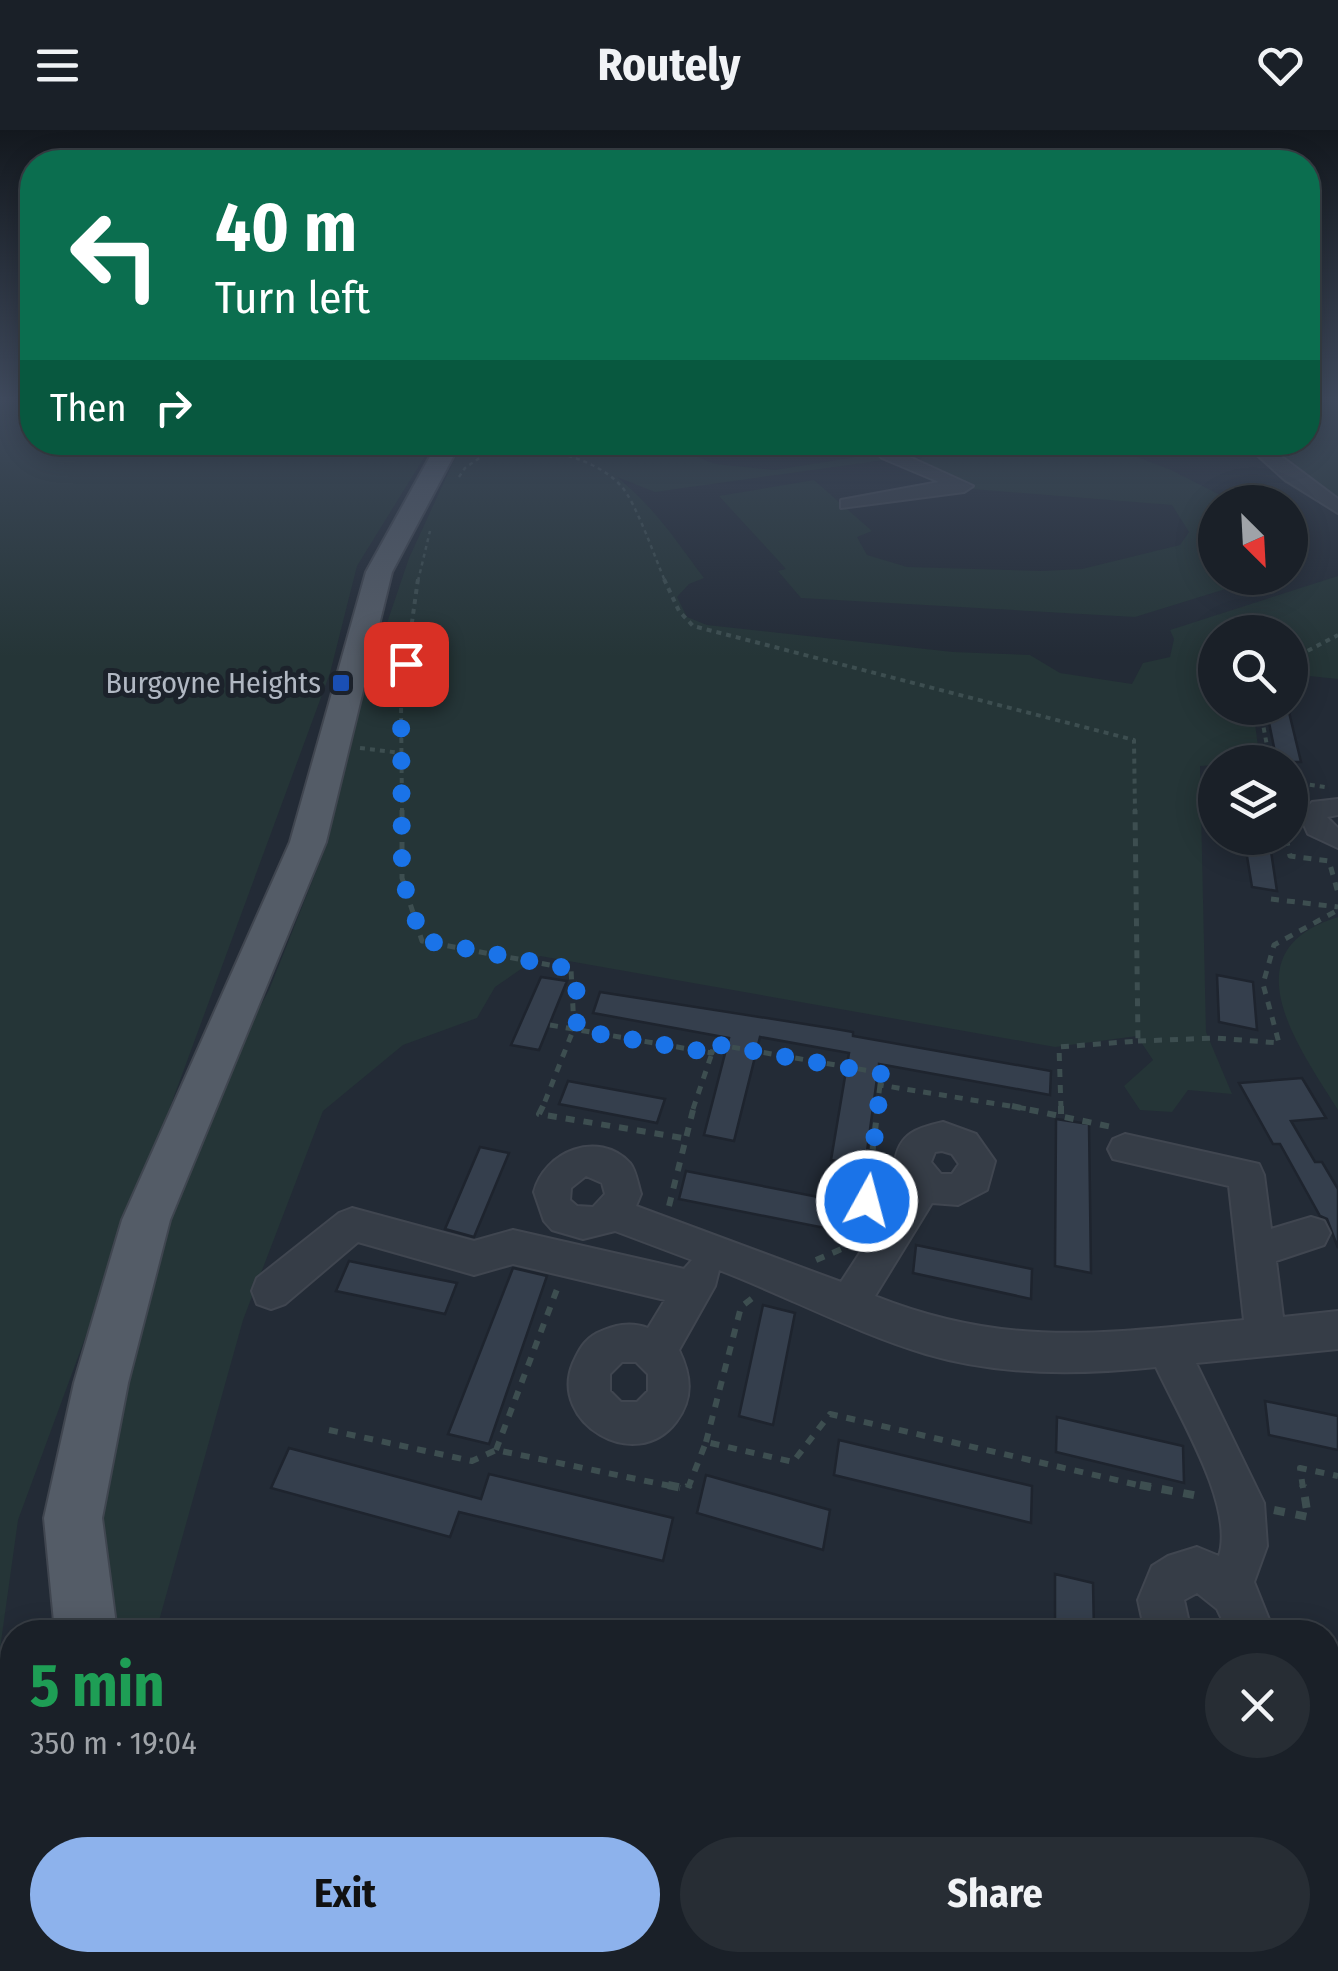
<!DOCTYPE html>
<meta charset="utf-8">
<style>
body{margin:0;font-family:"Fira Sans Condensed",sans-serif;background:#272d34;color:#f1f3f6;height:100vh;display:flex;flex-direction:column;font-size:38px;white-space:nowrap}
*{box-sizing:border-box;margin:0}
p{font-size:32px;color:#9fa3a8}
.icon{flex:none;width:55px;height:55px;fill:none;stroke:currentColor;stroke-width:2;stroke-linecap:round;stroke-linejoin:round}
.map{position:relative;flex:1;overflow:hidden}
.side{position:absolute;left:0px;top:1490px;width:1340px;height:352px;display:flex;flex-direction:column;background:#1a2028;border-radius:40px 40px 0 0;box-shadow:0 5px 25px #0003,0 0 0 2px #383e45}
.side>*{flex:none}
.top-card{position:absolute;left:20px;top:20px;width:1300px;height:305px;border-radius:40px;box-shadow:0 5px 25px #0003,0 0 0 2px #383e45;background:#0b6e4f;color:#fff;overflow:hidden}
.needle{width:65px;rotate:156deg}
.fabs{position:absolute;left:1198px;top:355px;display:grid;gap:20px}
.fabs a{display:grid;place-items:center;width:110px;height:110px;border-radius:50%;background:#1a2028;box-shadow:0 5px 25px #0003,0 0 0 2px #383e45;font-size:50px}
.pin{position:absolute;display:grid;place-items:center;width:85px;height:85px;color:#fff;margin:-42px;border-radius:20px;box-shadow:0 5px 15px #0006}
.me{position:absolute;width:110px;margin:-55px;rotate:7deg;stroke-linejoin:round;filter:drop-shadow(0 0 8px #0008)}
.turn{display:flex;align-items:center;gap:35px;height:210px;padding:0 30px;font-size:45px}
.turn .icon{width:130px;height:130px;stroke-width:2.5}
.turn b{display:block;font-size:70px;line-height:85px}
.then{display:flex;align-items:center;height:95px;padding:0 30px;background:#0003;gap:20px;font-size:38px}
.round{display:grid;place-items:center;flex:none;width:105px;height:105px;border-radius:52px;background:#272d34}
.summary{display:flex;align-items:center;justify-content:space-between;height:170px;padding:0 30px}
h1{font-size:60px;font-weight:700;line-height:75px;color:#1e9e55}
.action{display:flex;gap:20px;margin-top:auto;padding:20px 30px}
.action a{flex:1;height:115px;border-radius:60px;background:#8db2ec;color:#111;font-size:40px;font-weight:700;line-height:115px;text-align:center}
.action a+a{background:#272d34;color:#f1f3f6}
header{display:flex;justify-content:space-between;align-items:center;height:130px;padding:0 30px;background:#1a2028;font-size:45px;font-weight:700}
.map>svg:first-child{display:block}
.green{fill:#253537}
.building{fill:#353f4d;stroke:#1e242e;stroke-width:2.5}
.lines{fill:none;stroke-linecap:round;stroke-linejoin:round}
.minor-casing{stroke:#404650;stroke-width:4}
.major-casing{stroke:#404650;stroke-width:4}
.path-far4{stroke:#3d4e50;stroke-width:2.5;stroke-dasharray:4 4;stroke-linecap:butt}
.path-far3{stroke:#3d4e50;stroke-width:4;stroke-dasharray:5 5;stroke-linecap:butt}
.path-far2{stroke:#3d4e50;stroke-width:5;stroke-dasharray:8 8;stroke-linecap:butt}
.path-far1{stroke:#3d4e50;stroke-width:6;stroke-dasharray:9 9;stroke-linecap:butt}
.path{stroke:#3d4e50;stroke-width:8;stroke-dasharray:11 11;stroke-linecap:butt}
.minor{fill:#363d47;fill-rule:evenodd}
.major{fill:#545c67;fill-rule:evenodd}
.route{stroke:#1a73e8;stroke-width:18;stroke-dasharray:0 32.4}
.transit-dot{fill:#1a4fb4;stroke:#1c222b;stroke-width:4}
.labels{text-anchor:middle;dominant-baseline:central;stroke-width:10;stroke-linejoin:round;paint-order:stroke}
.far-poi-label{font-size:30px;fill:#b1b8c3;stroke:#1c222b;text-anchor:end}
</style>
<header><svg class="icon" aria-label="menu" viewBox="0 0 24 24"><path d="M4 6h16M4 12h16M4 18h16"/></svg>Routely<svg class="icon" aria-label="heart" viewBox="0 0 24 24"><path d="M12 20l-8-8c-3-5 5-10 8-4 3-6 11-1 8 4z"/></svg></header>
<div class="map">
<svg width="1338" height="1841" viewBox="0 0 1338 1841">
<rect width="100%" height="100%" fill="#232b36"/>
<path class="green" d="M 0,269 L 32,269 L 32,312 L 433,313 L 357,436 L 330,543 L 18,1390 L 0,1519 Z
M 1308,269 L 1338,269 L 1338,376 L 1301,353 L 1266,313 L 1308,312 Z
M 462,313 L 661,313 L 715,334 L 775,340 L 875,324 L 892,329 L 655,362 L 617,347 C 657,380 673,407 704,448 L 689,454 L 677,467 L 687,487 L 707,495 L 953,522 L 1030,525 L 1060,543 L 1132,554 L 1143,533 L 1170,527 L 1174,509 L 1170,500 L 1338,446 L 1338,549 L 1290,544 L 1290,502 L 1215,502 L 1215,578 L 1253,578 L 1260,632 L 1200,636 L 1206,902 L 1232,964 L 1188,960 L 1172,982 L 1140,980 L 1124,956 L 1153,930 L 1137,906 L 1055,917 L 540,826 L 495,857 L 477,888 L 403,915 L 323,981 L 243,1190 L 157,1498 L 198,1502 L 158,1502 L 156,1499 L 86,1502 L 75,1377 L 154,1073 L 269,860 L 329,709 L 341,629 L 409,428 Z
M 903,313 L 1100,313 L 1171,340 L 1228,369 L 1231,372 L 1215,372 L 1215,448 L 1261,448 L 1135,487 L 801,468 L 778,441 L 786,439 L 719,366 L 814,350 L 872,401 L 857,407 L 867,425 L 907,437 L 1042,441 L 1082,439 L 1180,415 L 1189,402 L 1172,375 L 971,359 L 916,335 L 922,327 L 894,323 Z
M 1338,787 L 1338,980 C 1299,917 1227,821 1338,787 Z
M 12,1552 L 12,1830 L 242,1830 L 242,1841 L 13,1841 L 0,1697 L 0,1556 Z
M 1328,1615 L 1338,1616 L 1338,1758 L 1328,1757 Z"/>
<path class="building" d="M 1266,578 L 1288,578 L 1301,632 L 1277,632 Z
M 1244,708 L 1269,708 L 1277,761 L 1252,757 Z
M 1217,845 L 1253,852 L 1257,900 L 1219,892 Z
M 541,847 L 567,851 L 539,920 L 511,915 Z
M 600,862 L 830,898 L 853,902 L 853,906 L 1051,941 L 1050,965 L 879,934 L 865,1036 L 831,1030 L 849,923 L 760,907 L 734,1011 L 704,1005 L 729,908 L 593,883 Z
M 1302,948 L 1326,988 L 1291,991 L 1315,1032 L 1322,1032 L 1338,1059 L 1338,1118 L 1327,1089 L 1320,1086 L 1280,1014 L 1273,1014 L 1239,953 Z
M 568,951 L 665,969 L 657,993 L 559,974 Z
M 1056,989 L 1089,994 L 1091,1143 L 1055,1136 Z
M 480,1017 L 509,1023 L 474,1107 L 445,1099 Z
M 686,1041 L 859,1075 L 855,1104 L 679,1069 Z
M 916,1115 L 1032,1139 L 1031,1169 L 913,1143 Z
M 349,1131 L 402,1142 L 457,1153 L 445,1184 L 336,1161 Z
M 513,1138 L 547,1146 L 489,1314 L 448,1304 Z
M 763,1175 L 795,1183 L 773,1295 L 739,1286 Z
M 1265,1271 L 1338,1286 L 1338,1320 L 1269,1305 Z
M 1057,1287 L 1183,1316 L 1184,1353 L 1056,1322 Z
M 839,1310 L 1032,1356 L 1031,1393 L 834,1345 Z
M 289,1318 L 481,1369 L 489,1344 L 673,1388 L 663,1431 L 459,1382 L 450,1407 L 271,1358 Z
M 706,1345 L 830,1380 L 823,1420 L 697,1383 Z
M 1055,1444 L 1093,1453 L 1094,1502 L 1055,1502 Z"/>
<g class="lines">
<g class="minor-casing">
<path id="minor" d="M 867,312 L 886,312 L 894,320 L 973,356 L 964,362 L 841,378 L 841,370 L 939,352 L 882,328 Z
M 1243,312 L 1262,312 L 1338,369 L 1338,383 L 1285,350 Z
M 1338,669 L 1338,685 L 1327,687 L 1338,698 L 1338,718 L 1308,704 L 1300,686 L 1312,672 Z
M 943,992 L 976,1004 L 995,1031 L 987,1060 L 958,1075 L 932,1073 L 875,1166 C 1008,1219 1106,1203 1244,1190 L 1229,1056 L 1113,1029 L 1108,1019 L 1113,1009 L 1125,1004 L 1259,1034 L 1264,1045 L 1271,1099 L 1311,1087 L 1324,1091 L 1330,1103 L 1324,1115 L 1276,1131 L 1283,1187 L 1338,1181 L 1338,1219 L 1196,1233 L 1264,1373 L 1267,1416 L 1254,1452 L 1274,1502 L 1228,1502 L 1217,1479 L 1197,1463 L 1184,1470 L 1191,1502 L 1145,1502 L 1138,1470 L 1152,1436 L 1168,1426 L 1197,1417 L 1219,1426 C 1235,1376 1178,1285 1156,1237 C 1079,1245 1001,1246 926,1224 C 856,1203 789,1167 719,1140 L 715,1156 L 679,1220 C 691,1245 694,1268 676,1292 C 636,1345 548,1293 573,1233 C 579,1220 584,1210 597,1203 C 614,1195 630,1191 648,1198 L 665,1170 L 513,1134 L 474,1145 L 358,1112 L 285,1174 L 271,1179 L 257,1174 L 252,1161 L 257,1148 L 339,1083 L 352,1078 L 474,1111 L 513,1100 L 684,1139 L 692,1130 L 615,1101 L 583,1109 L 552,1100 L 544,1091 L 534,1062 C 544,1022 598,999 630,1033 C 636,1040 638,1055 641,1064 L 636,1076 L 841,1152 L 905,1054 L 895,1032 C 899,1003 917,998 943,992 ZM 942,1021 L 952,1024 L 959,1034 L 952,1044 L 941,1044 L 931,1032 L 935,1022 ZM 586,1046 L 602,1053 L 605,1064 L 593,1077 L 577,1076 L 570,1070 L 571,1058 ZM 622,1232 L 636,1232 L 648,1244 L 648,1261 L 637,1272 L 621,1272 L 610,1261 L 610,1244 Z"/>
</g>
<g class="major-casing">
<path id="major" d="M 438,312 L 461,312 L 392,442 L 326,712 L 170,1090 L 128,1253 L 102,1388 L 117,1502 L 55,1502 L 44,1388 L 74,1253 L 122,1090 L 290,712 L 366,442 Z
M 86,1830 L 158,1830 L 159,1841 L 87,1841 Z"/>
</g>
<path class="path-far4" d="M 514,312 C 550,321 597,328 622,357 C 637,375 655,428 665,451
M 459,347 L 465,338 L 503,312
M 418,451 L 430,401"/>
<path class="path-far3" d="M 664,449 L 679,481 L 693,496 L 1134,610 L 1135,683
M 1290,530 L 1338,505
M 1260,578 L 1270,632
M 360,618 L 401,623
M 1290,652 L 1325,657
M 402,683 L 401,571 L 418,449"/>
<path class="path-far2" d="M 402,680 L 402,748 L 422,811 L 571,839 L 574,898 L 542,979
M 1286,708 L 1290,726 L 1329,731 L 1338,763
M 1271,769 L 1338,777
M 550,895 L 712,923 L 714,914 L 882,943 L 880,955 L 1028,979
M 1138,911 L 1216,908 L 1279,913 L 1263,854 L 1274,815 L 1338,780
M 693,979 L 712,923
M 877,979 L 880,955
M 1061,979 L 1059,917 L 1138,911 L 1135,680"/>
<path class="path-far1" d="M 543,976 L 539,984 L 683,1008
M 1012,976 L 1112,997
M 1061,976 L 1061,984
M 669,1076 L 694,976
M 864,1091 L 878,976
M 816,1130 L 851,1115
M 329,1300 L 472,1331 L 496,1320 L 680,1358
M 706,1312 L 741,1177 L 755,1166
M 496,1320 L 559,1154
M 688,1358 L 706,1312 L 793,1332 L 830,1284 L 1151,1358
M 1303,1358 L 1300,1338 L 1338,1346"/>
<path class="path" d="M 668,1355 L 687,1359 L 689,1355
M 1140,1355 L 1204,1367
M 1274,1380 L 1308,1387 L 1303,1355"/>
<use href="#minor" class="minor"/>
<use href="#major" class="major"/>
</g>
<linearGradient id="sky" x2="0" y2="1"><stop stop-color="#13181e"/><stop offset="0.51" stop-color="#3f4a5d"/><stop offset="1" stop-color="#3f4a5d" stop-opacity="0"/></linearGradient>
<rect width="1338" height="527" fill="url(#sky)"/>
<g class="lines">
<path class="route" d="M 406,534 L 401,571 L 402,748 L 422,810 L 571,839 L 579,871 L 576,900 L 712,923 L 714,914 L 882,944 L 867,1071"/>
</g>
<rect class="transit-dot" x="331" y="543" width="20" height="20" rx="5"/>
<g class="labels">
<g class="far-poi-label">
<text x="321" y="553">Burgoyne Heights</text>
</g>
</g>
</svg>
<div class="fabs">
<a><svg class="needle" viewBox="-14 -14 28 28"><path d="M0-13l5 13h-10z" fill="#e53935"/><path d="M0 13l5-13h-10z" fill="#9fa3a8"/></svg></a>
<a><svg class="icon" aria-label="search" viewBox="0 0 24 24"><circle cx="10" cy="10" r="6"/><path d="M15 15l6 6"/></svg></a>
<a><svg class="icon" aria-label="layers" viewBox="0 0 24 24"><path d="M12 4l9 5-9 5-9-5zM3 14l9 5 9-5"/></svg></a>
</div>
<div class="pin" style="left:406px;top:534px;background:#d93025"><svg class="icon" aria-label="arrive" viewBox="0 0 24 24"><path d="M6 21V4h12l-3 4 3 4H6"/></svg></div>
<svg class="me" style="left:867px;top:1071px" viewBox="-20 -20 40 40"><circle r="17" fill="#1a73e8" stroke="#fff" stroke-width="3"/><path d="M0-11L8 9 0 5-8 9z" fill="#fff"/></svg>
<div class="top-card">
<div class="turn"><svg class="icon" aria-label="left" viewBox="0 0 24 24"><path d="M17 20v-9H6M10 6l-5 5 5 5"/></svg><div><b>40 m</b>Turn left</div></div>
<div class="then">Then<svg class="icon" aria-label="right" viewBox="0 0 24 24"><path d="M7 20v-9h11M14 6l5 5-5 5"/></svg></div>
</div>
<section class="side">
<div class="summary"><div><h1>5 min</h1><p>350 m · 19:04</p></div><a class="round"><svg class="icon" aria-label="close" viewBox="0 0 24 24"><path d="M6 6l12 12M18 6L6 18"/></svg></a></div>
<div class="action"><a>Exit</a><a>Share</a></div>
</section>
</div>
